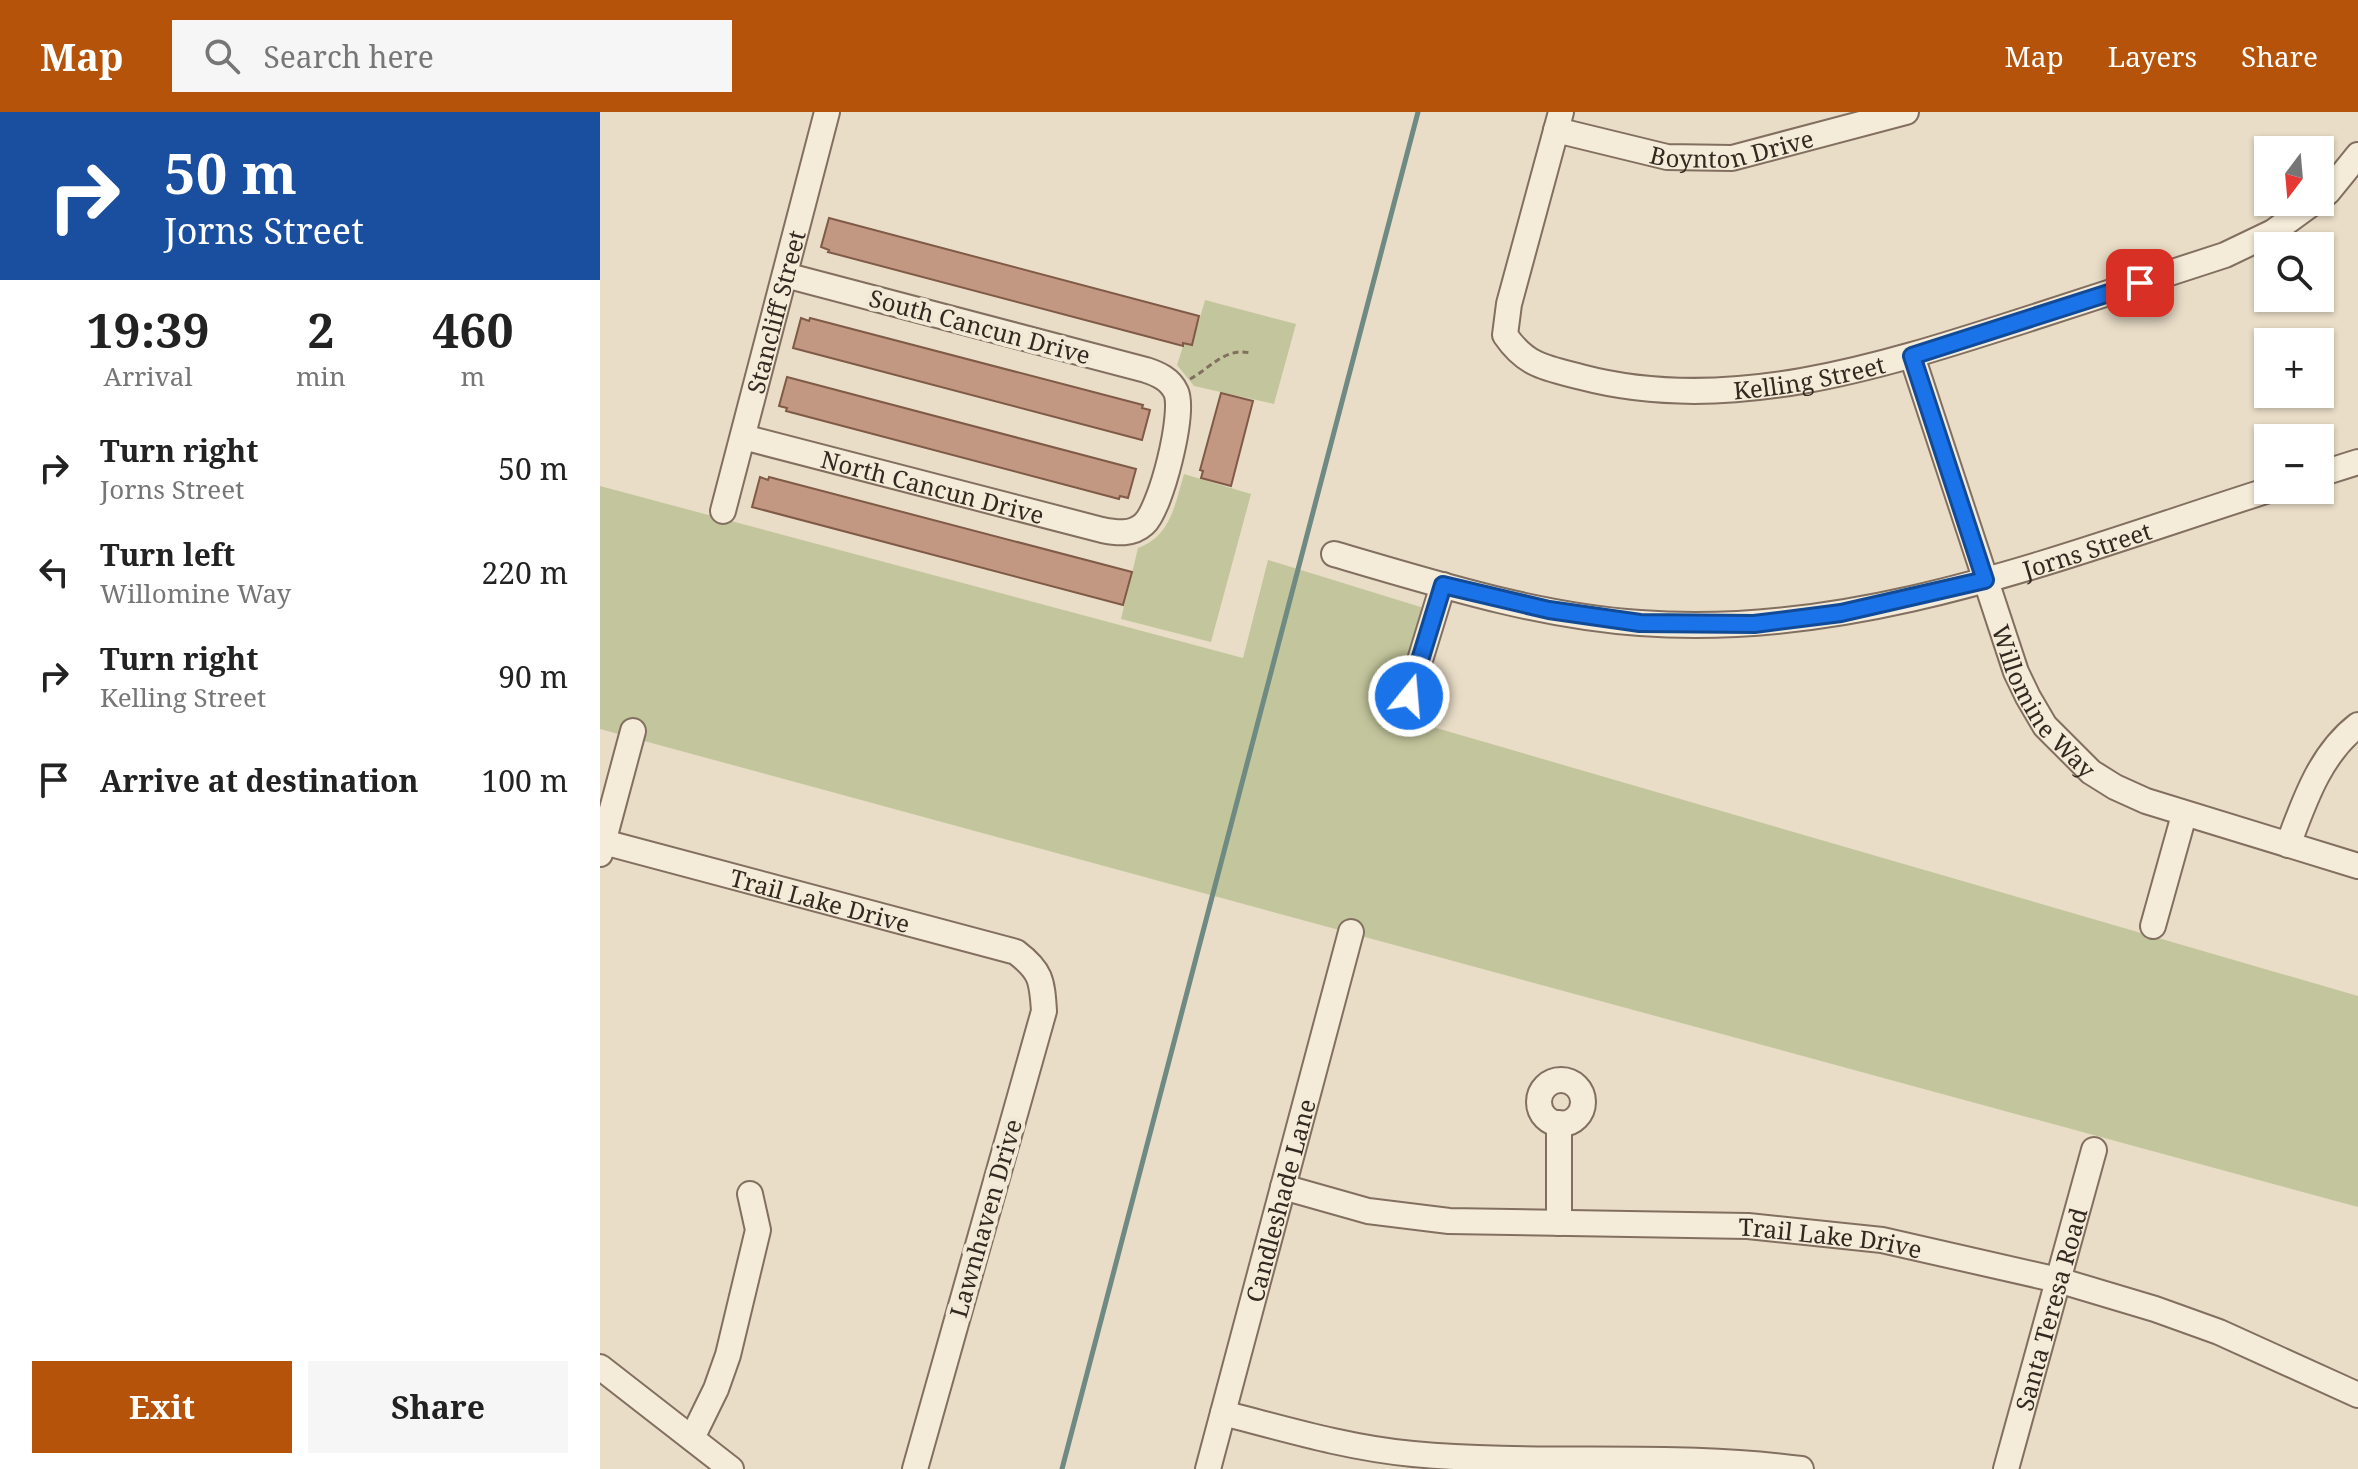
<!DOCTYPE html>
<meta charset="utf-8">
<style>
body{margin:0;font-family:"Noto Serif",serif;background:#f6f6f6;color:#222;height:100vh;display:flex;flex-direction:column;font-size:30px;white-space:nowrap}
*{box-sizing:border-box;margin:0}
p{font-size:26px;color:#767676}
.icon{flex:none;width:44px;height:44px;fill:none;stroke:currentColor;stroke-width:2;stroke-linecap:round;stroke-linejoin:round}
.map{position:relative;flex:1;overflow:hidden}
.details{display:flex;flex-direction:column;background:#fff;width:600px}
.details>*{flex:none}
.top-card{background:#1a4fa0;color:#fff;overflow:hidden}
.needle{width:52px;rotate:196deg}
.tools{position:absolute;left:1654px;top:24px;display:grid;gap:16px}
.tools a{display:grid;place-items:center;width:80px;height:80px;border-radius:0px;background:#fff;box-shadow:0 2px 6px #0004;font-size:40px}
.pin{position:absolute;display:grid;place-items:center;width:68px;height:68px;color:#fff;margin:-34px;border-radius:16px;box-shadow:0 4px 12px #0006}
.me{position:absolute;width:88px;margin:-44px;rotate:17deg;stroke-linejoin:round;filter:drop-shadow(0 0 6px #0008)}
.turn{display:flex;align-items:center;gap:28px;height:168px;padding:0 32px;font-size:36px}
.turn .icon{width:104px;height:104px;stroke-width:2.5}
.turn b{display:block;font-size:56px;line-height:68px}
.eta{display:flex;justify-content:space-evenly;align-items:center;height:136px;text-align:center}
.eta b{font-size:48px;font-weight:700;line-height:56px}
.button{display:flex;gap:16px;margin-top:auto;padding:16px 32px}
.button a{flex:1;height:92px;border-radius:0px;background:#b45309;color:#fff;font-size:32px;font-weight:700;line-height:92px;text-align:center}
.button a+a{background:#f6f6f6;color:#222}
ul{padding:0;list-style:none}
li{display:flex;align-items:center;gap:24px;height:104px;padding:0 32px}
li div{flex:1}
li b{display:block;font-size:30px}
li em{font-style:normal}
header{display:flex;align-items:center;gap:48px;box-sizing:border-box;height:112px;padding:0 40px;background:#b45309;color:#fff}
header strong{font-size:38px}
nav{display:flex;gap:44px;margin-inline-start:auto;font-size:28px}
.search{width:560px;height:72px;background:#f6f6f6;display:flex;align-items:center;gap:20px;box-sizing:border-box;padding:0 28px;border-radius:0px;color:#767676;font-size:30px}
main{display:flex;flex:1;min-height:0}
.map>svg:first-child{display:block}
.green{fill:#c3c69c}
.lines{fill:none;stroke-linecap:round;stroke-linejoin:round}
.stream{stroke:#6f8a82;stroke-width:5}
.building{fill:#c29882;stroke:#7f5a47;stroke-width:2}
.minor-casing{stroke:#826f5f;stroke-width:28}
.path{stroke:#826f5f;stroke-width:3;stroke-dasharray:6 4;stroke-linecap:butt}
.minor{stroke:#f5ebd9;stroke-width:24}
.route-casing{stroke:#114b97;stroke-width:20}
.route{stroke:#1a73e8;stroke-width:14}
.labels{text-anchor:middle;dominant-baseline:central;stroke-width:8;stroke-linejoin:round;paint-order:stroke}
.street-label{font-size:24px;fill:#342920;stroke:#f1e8d6}
</style>
<header>
<strong>Map</strong>
<div class="search"><svg class="icon" aria-label="search" viewBox="0 0 24 24"><circle cx="10" cy="10" r="6"/><path d="M15 15l6 6"/></svg>Search here</div>
<nav><a>Map</a><a>Layers</a><a>Share</a></nav>
</header>
<main>
<section class="details">
<div class="top-card">
<div class="turn"><svg class="icon" aria-label="right" viewBox="0 0 24 24"><path d="M7 20v-9h11M14 6l5 5-5 5"/></svg><div><b>50 m</b>Jorns Street</div></div>
</div>
<div class="eta">
<div><b>19:39</b><p>Arrival</p></div>
<div><b>2</b><p>min</p></div>
<div><b>460</b><p>m</p></div>
</div>
<ul>
<li><svg class="icon" aria-label="right" viewBox="0 0 24 24"><path d="M7 20v-9h11M14 6l5 5-5 5"/></svg><div><b>Turn right</b><p>Jorns Street</p></div><em>50 m</em></li>
<li><svg class="icon" aria-label="left" viewBox="0 0 24 24"><path d="M17 20v-9H6M10 6l-5 5 5 5"/></svg><div><b>Turn left</b><p>Willomine Way</p></div><em>220 m</em></li>
<li><svg class="icon" aria-label="right" viewBox="0 0 24 24"><path d="M7 20v-9h11M14 6l5 5-5 5"/></svg><div><b>Turn right</b><p>Kelling Street</p></div><em>90 m</em></li>
<li><svg class="icon" aria-label="arrive" viewBox="0 0 24 24"><path d="M6 21V4h12l-3 4 3 4H6"/></svg><div><b>Arrive at destination</b></div><em>100 m</em></li>
</ul>
<div class="button"><a>Exit</a><a>Share</a></div>
</section>
<div class="map">
<svg width="1758" height="1357" viewBox="0 0 1758 1357">
<rect width="100%" height="100%" fill="#e9ddc7"/>
<path class="green" d="M 605,188 L 696,212 L 674,292 L 594,274 L 577,253 L 584,231 L 592,233 Z
M 584,362 L 651,382 L 611,530 L 521,507 L 538,436 C 571,424 575,392 584,362 Z
M 0,374 L 643,546 L 668,448 L 824,496 L 788,602 L 1758,884 L 1758,1095 L 0,617 Z"/>
<g class="lines">
<path class="stream" d="M 462,1357 L 818,0"/>
</g>
<path class="building" d="M 229,106 L 599,204 L 592,233 L 583,231 L 583,234 L 538,222 L 228,140 L 229,138 L 221,135 Z
M 201,206 L 209,209 L 210,206 L 543,293 L 542,296 L 550,298 L 542,328 L 193,236 Z
M 187,265 L 536,357 L 528,386 L 520,384 L 519,387 L 186,299 L 187,296 L 179,294 Z
M 621,281 L 653,289 L 631,374 L 601,366 L 603,359 L 600,358 Z
M 160,365 L 168,368 L 169,365 L 532,460 L 523,493 L 152,395 Z"/>
<g class="lines">
<g class="minor-casing">
<g id="minor">
<path id="s1" d="M 961,0 L 909,192 L 905,223 C 926,254 946,256 981,265 C 1129,304 1282,254 1422,209 C 1490,187 1557,165 1625,143 L 1673,120 L 1714,90"/>
<path id="s2" d="M 956,18 L 1067,45 L 1132,46 L 1306,0"/>
<path d="M 1720,86 L 1728,80 L 1758,43"/>
<path id="s3" d="M 1312,244 L 1416,560 L 1428,585 L 1445,614 L 1491,660 L 1515,675 L 1546,689 L 1758,754"/>
<path id="s4" d="M 143,325 L 502,418 C 517,421 532,423 544,412 C 561,397 585,301 576,280 C 570,267 558,262 546,258 L 185,163"/>
<path d="M 1720,362 L 1758,350"/>
<path id="s5" d="M 123,399 L 227,0"/>
<path id="s6" d="M 734,442 C 834,471 936,504 1040,511 C 1257,528 1467,442 1669,378"/>
<path d="M 809,584 L 843,473"/>
<path id="s7" d="M 0,729 L 416,840 C 441,859 442,868 444,899 L 315,1357"/>
<path d="M 1688,733 C 1704,690 1720,642 1758,613"/>
<path d="M 0,742 L 33,619"/>
<path d="M 1553,814 L 1584,703"/>
<circle cx="961" cy="990" r="22"/>
<path d="M 959,1011 L 959,1111"/>
<path id="s8" d="M 683,1075 L 768,1099 L 849,1109 L 1148,1114 L 1282,1128 L 1458,1168 L 1555,1197 L 1619,1220 L 1758,1283"/>
<path d="M 0,1255 L 131,1357"/>
<path d="M 623,1301 C 685,1317 748,1336 813,1342 C 942,1354 1073,1340 1201,1357"/>
<path d="M 92,1326 L 116,1277 L 128,1243 L 158,1118 L 150,1082"/>
<path id="s9" d="M 608,1357 L 751,820"/>
<path id="s10" d="M 1406,1357 L 1494,1038"/>
</g>
</g>
<path class="path" d="M 590,267 C 610,256 626,235 650,241"/>
<use href="#minor" class="minor"/>
</g>
<g class="lines">
<g class="route-casing">
<path id="route" d="M 809,584 L 843,473 L 949,498 L 1040,511 L 1154,512 L 1241,501 L 1385,468 L 1312,244 L 1540,171"/>
</g>
<use href="#route" class="route"/>
</g>
<g class="labels">
<g class="street-label">
<text stroke="none"><textPath href="#s2" startOffset="180">Boynton Drive</textPath></text>
<text stroke="none"><textPath href="#s5" startOffset="206">Stancliff Street</textPath></text>
<text transform="translate(380 214) rotate(15)">South Cancun Drive</text>
<text stroke="none"><textPath href="#s1" startOffset="550">Kelling Street</textPath></text>
<text stroke="none"><textPath href="#s4" startOffset="196">North Cancun Drive</textPath></text>
<text stroke="none"><textPath href="#s6" startOffset="770">Jorns Street</textPath></text>
<text stroke="none"><textPath href="#s3" startOffset="372">Willomine Way</textPath></text>
<text stroke="none"><textPath href="#s7" startOffset="228">Trail Lake Drive</textPath></text>
<text stroke="none"><textPath href="#s9" startOffset="278">Candleshade Lane</textPath></text>
<text transform="translate(385 1106) rotate(-74)">Lawnhaven Drive</text>
<text stroke="none"><textPath href="#s8" startOffset="552">Trail Lake Drive</textPath></text>
<text stroke="none"><textPath href="#s10" startOffset="166">Santa Teresa Road</textPath></text>
</g>
</g>
</svg>
<div class="tools">
<a><svg class="needle" viewBox="-14 -14 28 28"><path d="M0-13l5 13h-10z" fill="#e53935"/><path d="M0 13l5-13h-10z" fill="#767676"/></svg></a>
<a><svg class="icon" aria-label="search" viewBox="0 0 24 24"><circle cx="10" cy="10" r="6"/><path d="M15 15l6 6"/></svg></a>
<a>+</a>
<a>−</a>
</div>
<div class="pin" style="left:1540px;top:171px;background:#d93025"><svg class="icon" aria-label="arrive" viewBox="0 0 24 24"><path d="M6 21V4h12l-3 4 3 4H6"/></svg></div>
<svg class="me" style="left:809px;top:584px" viewBox="-20 -20 40 40"><circle r="17" fill="#1a73e8" stroke="#fff" stroke-width="3"/><path d="M0-11L8 9 0 5-8 9z" fill="#fff"/></svg>
</div>
</main>
